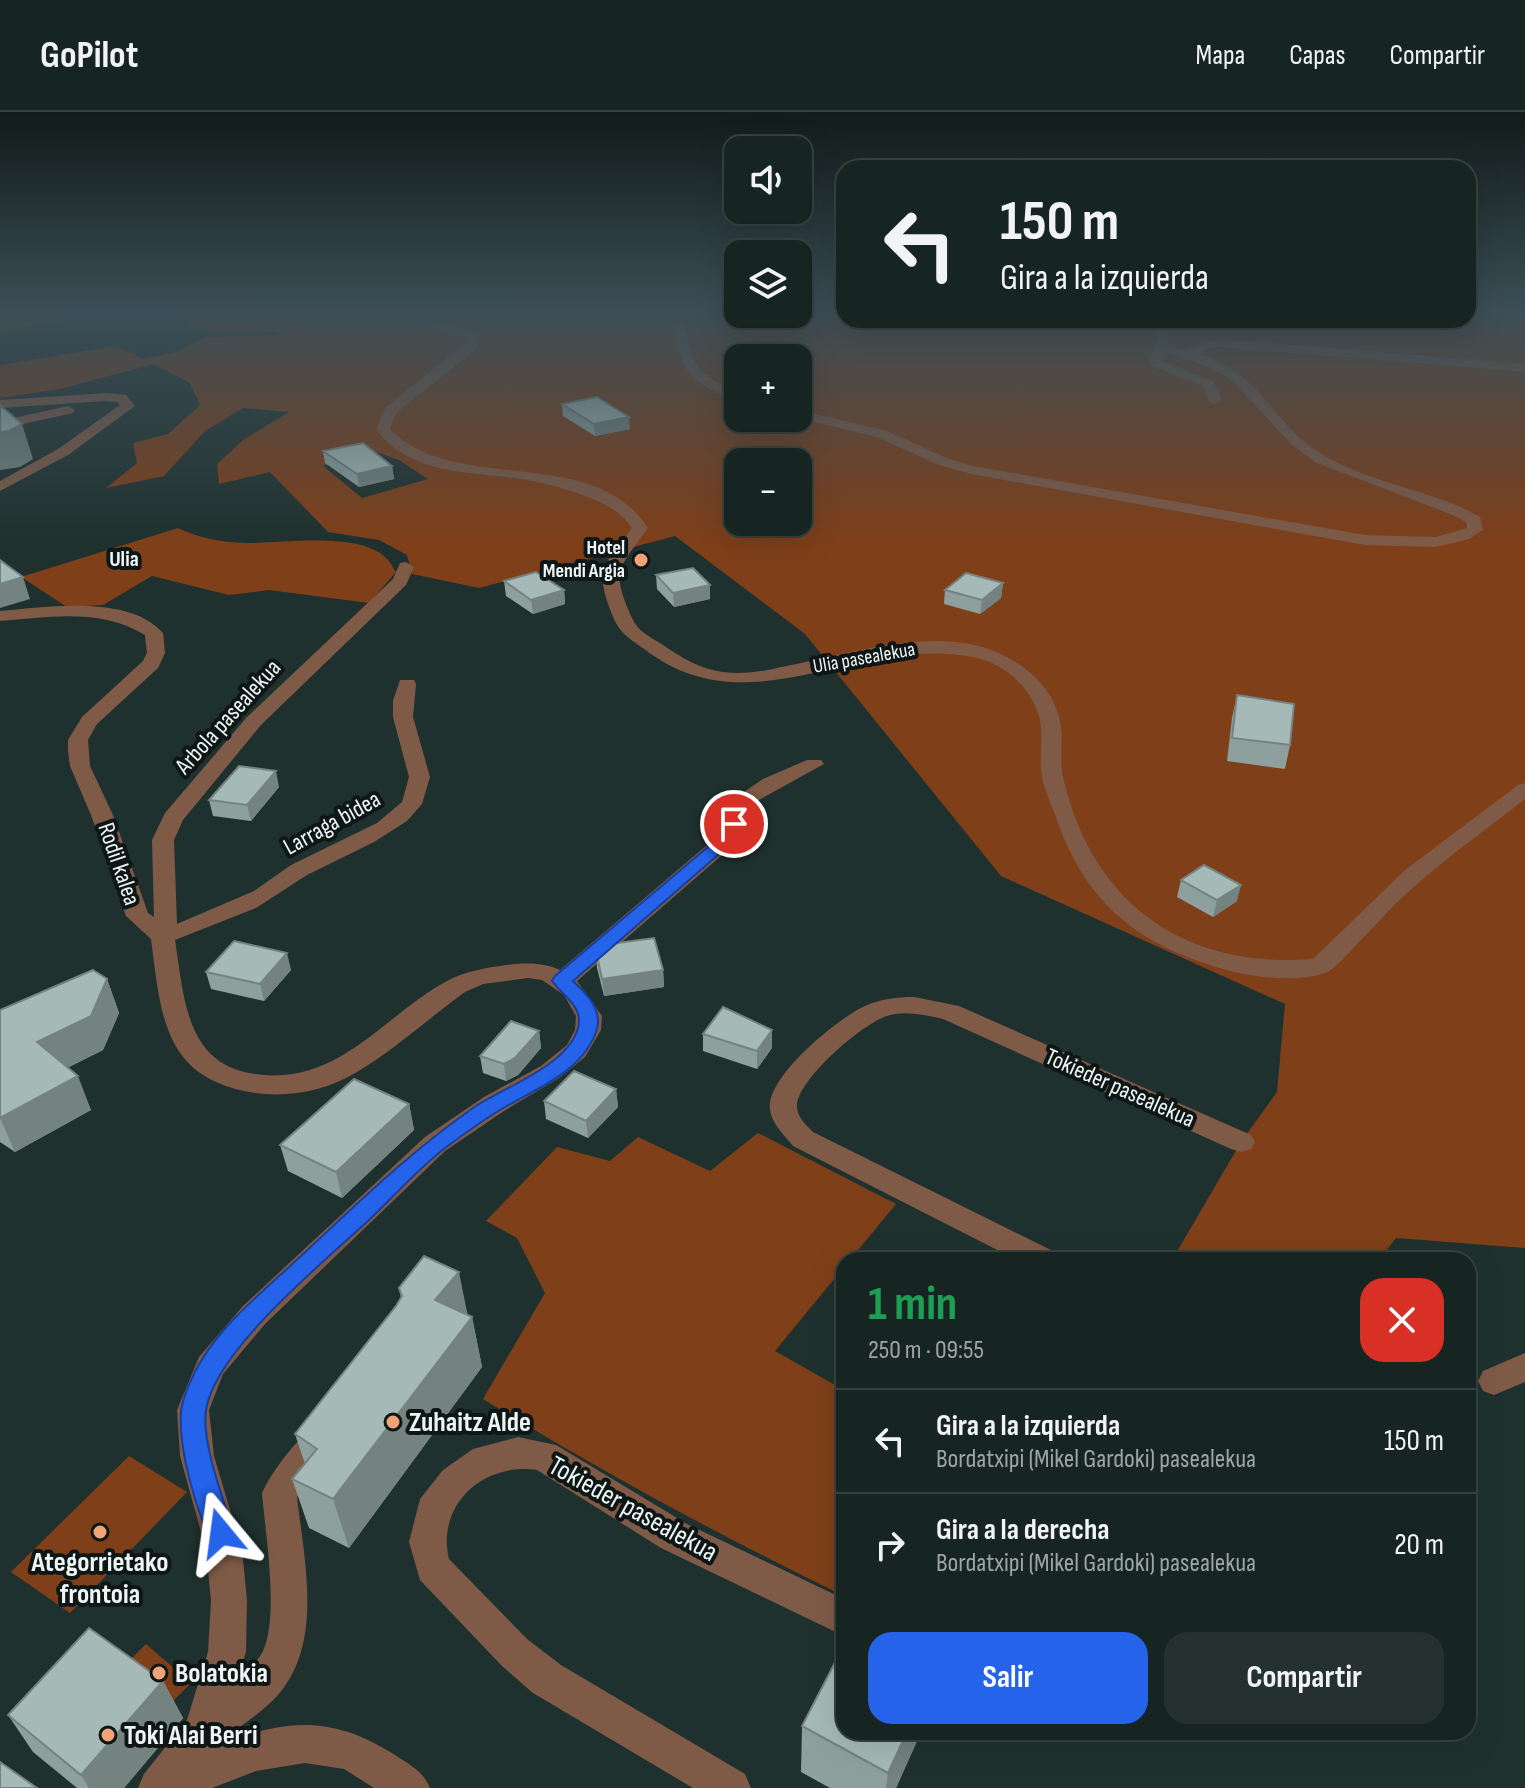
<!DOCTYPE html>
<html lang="es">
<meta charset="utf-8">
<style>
body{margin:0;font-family:"Sofia Sans Condensed",sans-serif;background:#24312f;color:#f1f3f6;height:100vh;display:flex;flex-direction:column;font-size:30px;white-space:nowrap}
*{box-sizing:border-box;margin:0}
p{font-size:26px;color:#9ea5a5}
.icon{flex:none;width:44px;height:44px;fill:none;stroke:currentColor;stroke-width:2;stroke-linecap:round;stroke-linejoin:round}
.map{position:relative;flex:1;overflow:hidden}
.sheet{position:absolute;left:836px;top:1140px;width:640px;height:488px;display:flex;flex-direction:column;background:#172522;border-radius:24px;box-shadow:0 8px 32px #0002,0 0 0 2px #364240}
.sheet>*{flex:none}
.hud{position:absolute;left:836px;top:48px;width:640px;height:168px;border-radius:24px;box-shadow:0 8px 32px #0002,0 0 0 2px #364240;background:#172522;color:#f1f3f6;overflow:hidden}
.buttons{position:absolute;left:724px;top:24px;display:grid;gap:16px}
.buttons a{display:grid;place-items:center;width:88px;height:88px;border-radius:16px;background:#172522;box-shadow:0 8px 32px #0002,0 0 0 2px #364240;font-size:40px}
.pin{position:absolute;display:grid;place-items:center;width:68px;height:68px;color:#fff;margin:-34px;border:4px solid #fff;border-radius:50%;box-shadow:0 2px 8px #0007}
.me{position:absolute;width:88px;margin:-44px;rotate:344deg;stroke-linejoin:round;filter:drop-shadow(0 0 6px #0008)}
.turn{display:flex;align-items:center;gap:28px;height:168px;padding:0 32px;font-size:36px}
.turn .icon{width:104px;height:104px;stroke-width:2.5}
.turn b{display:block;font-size:56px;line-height:68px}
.round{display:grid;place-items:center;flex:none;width:84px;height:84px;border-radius:24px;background:#24312f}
.summary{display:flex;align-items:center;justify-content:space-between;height:136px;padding:0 32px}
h1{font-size:48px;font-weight:700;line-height:60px;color:#1e9e55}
.action{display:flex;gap:16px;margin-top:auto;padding:16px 32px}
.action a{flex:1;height:92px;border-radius:24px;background:#2563eb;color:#fff;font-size:32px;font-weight:700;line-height:92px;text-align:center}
.action a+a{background:#24312f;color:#f1f3f6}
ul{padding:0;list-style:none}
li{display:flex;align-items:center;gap:24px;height:104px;padding:0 32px;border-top:2px solid #364240}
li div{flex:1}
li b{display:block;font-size:30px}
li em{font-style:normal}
header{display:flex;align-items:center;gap:48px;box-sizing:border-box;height:112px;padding:0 40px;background:#172522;border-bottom:2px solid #364240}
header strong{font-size:38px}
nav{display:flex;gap:44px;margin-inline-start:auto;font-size:28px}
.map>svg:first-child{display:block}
.green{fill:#7f3f19;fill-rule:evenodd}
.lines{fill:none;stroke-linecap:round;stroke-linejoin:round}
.street{fill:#7f5a47;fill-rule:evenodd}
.wall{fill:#8ea09d}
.shaded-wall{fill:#748280}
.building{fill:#a5bab7;stroke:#748280;stroke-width:2}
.route{fill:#2563eb;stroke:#184099;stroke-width:2}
.poi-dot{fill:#f0a279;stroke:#0f1716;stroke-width:3}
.labels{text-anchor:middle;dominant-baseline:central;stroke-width:8;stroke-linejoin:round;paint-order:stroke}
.far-poi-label{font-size:20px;font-weight:bold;fill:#ecf7f5;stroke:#0f1716;text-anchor:end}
.far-street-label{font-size:20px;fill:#ecf7f5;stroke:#0f1716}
.far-neighbourhood-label{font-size:22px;font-weight:bold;fill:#ecf7f5;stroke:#0f1716}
.street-label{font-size:24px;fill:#ecf7f5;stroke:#0f1716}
.near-poi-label{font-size:28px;font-weight:bold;fill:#ecf7f5;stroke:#0f1716;text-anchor:start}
.near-street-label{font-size:28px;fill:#ecf7f5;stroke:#0f1716}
</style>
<header>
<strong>GoPilot</strong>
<nav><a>Mapa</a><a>Capas</a><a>Compartir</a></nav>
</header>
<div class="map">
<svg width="1525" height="1676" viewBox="0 0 1525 1676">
<rect width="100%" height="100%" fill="#1f312e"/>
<path class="green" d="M 0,198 L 84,198 L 67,201 L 58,210 L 0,219 Z
M 157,198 L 738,198 L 738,202 L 798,202 L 798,198 L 844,198 L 844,208 L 1468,208 L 1468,198 L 1525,198 L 1525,1136 L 1396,1126 L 1379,1148 L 1172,1148 L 1241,1030 L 1277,980 L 1285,892 L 1001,764 L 805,522 L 675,424 L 479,476 L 412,462 L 407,443 L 379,428 L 328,420 L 270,360 L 219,372 L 217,352 L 243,328 L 289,300 L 243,296 L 205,319 L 164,364 L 106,376 L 137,351 L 133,331 L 168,322 L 200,293 L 190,271 L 154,252 L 60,277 L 0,286 L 0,253 L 116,234 L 145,247 L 178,239 L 205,225 L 280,223 L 274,220 L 217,220 L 190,214 L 172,201 ZM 738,246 L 798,246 L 798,306 L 738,306 ZM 376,340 L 399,348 L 428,367 L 362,386 L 323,354 ZM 738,350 L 798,350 L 798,410 L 738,410 Z
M 178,416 C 199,426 221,430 245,431 C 282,432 356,419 385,445 C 390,449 393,456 396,460 L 369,491 L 269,478 L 229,483 L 152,464 L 103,493 L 67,495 L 21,465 Z
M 758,1021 L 896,1092 L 850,1148 L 844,1148 L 844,1155 L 775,1239 L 844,1278 L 844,1484 C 721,1424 600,1359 483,1287 L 545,1181 L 517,1126 L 486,1109 L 557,1035 L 610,1049 L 638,1025 L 710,1059 Z
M 129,1344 L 187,1380 L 70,1501 L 11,1460 Z
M 146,1532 L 191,1571 L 172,1590 L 127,1551 Z"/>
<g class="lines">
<path class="street" d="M 349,198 C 393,196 439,207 479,223 L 479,235 L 396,301 L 390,317 C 455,384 593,331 648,416 C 619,457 610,457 632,506 C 637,519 652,526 663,533 C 682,546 700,557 723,560 C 749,564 776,556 801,551 C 858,539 927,518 986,536 C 1021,548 1056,575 1061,615 C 1063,633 1059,651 1064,669 C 1094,794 1187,857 1313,847 L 1405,758 L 1518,673 L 1525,671 L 1525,687 C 1491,714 1455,739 1423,767 C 1401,785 1382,806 1363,826 C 1352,836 1338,856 1325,861 C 1293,872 1241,864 1210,853 C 1132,828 1084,786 1057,708 C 1052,694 1045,680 1042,665 C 1038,644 1045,622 1038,601 C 1028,572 1002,550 972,545 C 860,523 753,614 651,542 C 637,531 621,524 614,507 C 594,459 601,455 632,416 C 622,401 609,394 593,387 C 570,378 547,371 522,367 C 469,359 413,364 376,318 L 385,296 L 469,228 L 442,217 Z
M 659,198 L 673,198 C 692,212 684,232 695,251 C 704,265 723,273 738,280 L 738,289 C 715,282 686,267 680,243 C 673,220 678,215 659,198 Z
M 1151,208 L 1163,208 L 1169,220 L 1168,234 L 1187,239 L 1202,230 L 1222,227 L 1525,252 L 1525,260 L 1222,235 L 1209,236 L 1199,242 C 1264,264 1268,306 1317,339 C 1359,367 1414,375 1461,395 L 1480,405 L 1483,418 L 1469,427 L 1436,435 L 1365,433 L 971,362 L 939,353 L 877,325 L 798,306 L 798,298 L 887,319 L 949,347 L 973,354 L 1365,423 L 1436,425 L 1467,416 L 1466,410 L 1450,402 L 1315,350 L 1291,332 L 1232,268 L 1207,254 L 1165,241 L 1162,249 L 1213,269 L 1222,288 L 1215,292 L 1210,291 L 1203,274 L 1151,254 L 1149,251 L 1158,225 Z
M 107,281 L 126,283 L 135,294 L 68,343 L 0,379 L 0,369 L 58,337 L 120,293 L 117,290 L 107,289 L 0,296 L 0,288 Z
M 68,294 L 75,298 L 73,301 L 0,317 L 0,309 Z
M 406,450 L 414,455 L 406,473 L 261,613 L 183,708 L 174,728 L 177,812 L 254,779 L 291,753 L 377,711 L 402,690 L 409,665 L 393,605 L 393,589 L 400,568 L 414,568 L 416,572 L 413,605 L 430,665 L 422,692 L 407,709 L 374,730 L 307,763 L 256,796 L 175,828 C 184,884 185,953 255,962 C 339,974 381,905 447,869 C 465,859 486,856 506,853 C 525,851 542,850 560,858 L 713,728 L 744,680 L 763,667 L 807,648 L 821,648 L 824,652 L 759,688 L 729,737 L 577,869 L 602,904 L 601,918 L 585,945 L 559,966 L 504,999 L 445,1039 L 265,1212 L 223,1262 L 209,1298 L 214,1344 L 242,1438 L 247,1488 L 246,1540 L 237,1568 C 246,1560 256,1551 262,1541 C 280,1507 265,1420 262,1381 C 271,1360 302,1318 323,1310 L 335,1315 L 340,1325 L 297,1385 C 304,1448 324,1530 278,1583 C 260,1603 236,1616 216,1634 C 284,1607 331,1602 395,1643 C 410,1653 423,1659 430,1676 L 374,1676 L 344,1657 L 305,1651 L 256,1659 L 212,1676 L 138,1676 L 144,1662 L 187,1608 L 208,1540 L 211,1488 L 206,1438 L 180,1344 L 177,1298 L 199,1245 L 243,1194 L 425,1025 L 484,985 L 541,954 L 567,933 L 575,918 L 576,904 L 564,883 L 542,868 L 528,866 L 483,872 L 465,880 C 429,906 394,938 357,960 C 328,978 289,986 256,981 C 164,968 161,905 151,827 L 126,804 L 91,703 L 70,654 L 68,639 L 68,628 L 82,605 L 143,549 L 147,541 L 145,523 C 100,496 50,505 0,509 L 0,499 C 46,495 129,482 163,521 L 165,541 L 158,556 L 97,612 L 88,628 L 90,654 L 113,703 L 148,801 L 154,805 L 152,728 L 165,701 L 247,605 L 393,467 L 400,451 Z
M 914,885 L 959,894 L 1251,1023 L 1255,1030 L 1251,1037 L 1241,1040 L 1231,1037 L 943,907 C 925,903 905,898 887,904 C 863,911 797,968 797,994 C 797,1005 806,1013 813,1020 L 1055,1140 L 1059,1148 L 1017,1148 L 793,1034 C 785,1024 771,1011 770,997 C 766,965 838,906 865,894 C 880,887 897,885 914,885 Z
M 1525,1241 L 1525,1270 L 1494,1283 L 1483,1279 L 1478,1269 L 1483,1259 Z
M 518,1325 L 556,1333 L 687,1412 L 844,1487 L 844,1524 L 661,1436 L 537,1358 C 484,1350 436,1392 449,1447 L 527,1527 L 561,1553 L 745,1662 L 751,1676 L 693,1676 L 533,1581 L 501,1553 L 420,1468 L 409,1430 L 420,1387 L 443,1358 L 473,1337 Z"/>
</g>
<path class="wall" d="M 562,292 L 630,317 L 595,324 L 563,304 Z
M 323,339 L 392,354 L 394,367 L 359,375 L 325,351 Z
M 656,463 L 710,473 L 710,487 L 674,495 L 657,477 Z
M 504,469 L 564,478 L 565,492 L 533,502 L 506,484 Z
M 1003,471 L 1001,486 L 980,502 L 944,492 L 945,478 Z
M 1237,583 L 1290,633 L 1285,657 L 1227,649 L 1232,606 Z
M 279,675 L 251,709 L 213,704 L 209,688 Z
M 1181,768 L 1237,789 L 1213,805 L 1177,785 Z
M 596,839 L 663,858 L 664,875 L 604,884 L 597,856 Z
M 291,858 L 264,889 L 211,877 L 206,860 Z
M 107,867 L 119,901 L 103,938 L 67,956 L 91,998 L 15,1040 L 0,1030 L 0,898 Z
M 539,919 L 541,936 L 518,963 L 506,969 L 483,961 L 480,944 Z
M 703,922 L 772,936 L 757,957 L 703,939 Z
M 616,977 L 618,995 L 588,1026 L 546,1007 L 544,989 Z
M 409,992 L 414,1018 L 342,1086 L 288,1059 L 280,1033 Z
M 399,1176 L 472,1205 L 482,1255 L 349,1436 L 309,1416 L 292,1367 L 305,1352 L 295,1322 L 396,1194 L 401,1186 Z
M 163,1569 L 183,1606 L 124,1676 L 77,1676 L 33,1640 L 8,1603 Z
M 802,1614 L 921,1620 L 896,1676 L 830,1676 L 801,1660 Z"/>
<path class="shaded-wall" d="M 629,305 L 630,317 L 595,324 L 594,312 Z
M 22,312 L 33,347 L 20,355 L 0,358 L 0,320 Z
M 392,354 L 394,367 L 359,375 L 357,362 Z
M 23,465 L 30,487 L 0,496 L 0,472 Z
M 1003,471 L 1001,486 L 980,502 L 982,488 Z
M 710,473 L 710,487 L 674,495 L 673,481 Z
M 564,478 L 565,492 L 533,502 L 531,488 Z
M 276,659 L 279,675 L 251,709 L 247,693 Z
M 1241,773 L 1237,789 L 1213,805 L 1217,788 Z
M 287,841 L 291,858 L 264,889 L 260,872 Z
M 663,858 L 664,875 L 604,884 L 602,867 Z
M 107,867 L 119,901 L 103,938 L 51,964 L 37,930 Z
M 772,918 L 772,936 L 757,957 L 757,939 Z
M 539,919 L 541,936 L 518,963 L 506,969 L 504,952 Z
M 78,964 L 91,998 L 15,1040 L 0,1006 Z
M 616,977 L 618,995 L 588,1026 L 586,1009 Z
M 409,992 L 414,1018 L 342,1086 L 336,1060 Z
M 459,1160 L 469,1210 L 435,1188 Z
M 472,1205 L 482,1255 L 349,1436 L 333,1387 Z
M 163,1569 L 183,1606 L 124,1676 L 89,1676 L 81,1663 Z
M 907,1620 L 921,1620 L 896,1676 L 886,1676 L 888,1661 Z"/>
<path class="building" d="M 597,285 L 629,305 L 594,312 L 562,292 Z
M 0,293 L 22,312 L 9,319 L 0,320 Z
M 363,331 L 392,354 L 357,362 L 323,339 Z
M 0,448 L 23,465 L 0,472 Z
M 693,456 L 710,473 L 673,481 L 656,463 Z
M 536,460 L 564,478 L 531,488 L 504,469 Z
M 966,461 L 1003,471 L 982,488 L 945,478 Z
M 1237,583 L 1294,592 L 1290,633 L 1232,626 Z
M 239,654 L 276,659 L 247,693 L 209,688 Z
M 1204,753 L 1241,773 L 1217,788 L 1181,768 Z
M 654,826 L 663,858 L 602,867 L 596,839 L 603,833 Z
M 234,829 L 287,841 L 260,872 L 206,860 Z
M 93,858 L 107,867 L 91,904 L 37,930 L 78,964 L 0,1006 L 0,898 Z
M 723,895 L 772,918 L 757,939 L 703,922 Z
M 511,909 L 539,919 L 515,946 L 504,952 L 480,944 Z
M 574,959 L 616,977 L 586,1009 L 544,989 Z
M 354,967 L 409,992 L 336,1060 L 280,1033 Z
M 424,1144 L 459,1160 L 435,1188 L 472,1205 L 333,1387 L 292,1367 L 317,1337 L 295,1322 L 396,1194 L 402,1184 L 399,1176 Z
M 89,1516 L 163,1569 L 81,1663 L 8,1603 Z
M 844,1533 L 844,1620 L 907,1620 L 888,1661 L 802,1614 Z
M 0,1650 L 37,1676 L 0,1676 Z"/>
<linearGradient id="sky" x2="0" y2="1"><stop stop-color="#111b19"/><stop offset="0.46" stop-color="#3c4e57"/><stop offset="1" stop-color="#3c4e57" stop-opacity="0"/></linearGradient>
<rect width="1525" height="432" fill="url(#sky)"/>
<path class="route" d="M 734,707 L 742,712 L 727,735 L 573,869 C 587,882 604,899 596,920 C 582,959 538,976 505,995 C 484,1007 464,1022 445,1036 C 418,1057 394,1084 370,1107 C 325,1149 215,1238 206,1298 C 201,1330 224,1389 234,1421 L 230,1430 L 221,1433 L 211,1430 C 196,1396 178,1337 181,1300 C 182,1286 193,1262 201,1249 C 225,1209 267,1176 301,1144 C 358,1091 412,1038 476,994 C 505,975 565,954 577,919 C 586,896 564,885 552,869 L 555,864 L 715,729 L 728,708 Z"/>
<g class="poi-dot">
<circle cx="641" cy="448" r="8"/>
<circle cx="393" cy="1310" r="8"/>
<circle cx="100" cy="1420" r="8"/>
<circle cx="159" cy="1561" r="8"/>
<circle cx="108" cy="1623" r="8"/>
</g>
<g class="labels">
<g class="far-poi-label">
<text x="625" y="436">Hotel<tspan x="625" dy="23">Mendi Argia</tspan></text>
</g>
<g class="far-street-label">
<text transform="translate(864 546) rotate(-10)">Ulia pasealekua</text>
</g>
<g class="far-neighbourhood-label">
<text x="124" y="447">Ulia</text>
</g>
<g class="street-label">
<text transform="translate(228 605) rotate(-48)">Arbola pasealekua</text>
<text transform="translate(332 711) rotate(-29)">Larraga bidea</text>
<text transform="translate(119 752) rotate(71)">Rodil kalea</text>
<text transform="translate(1120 976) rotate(24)">Tokieder pasealekua</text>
</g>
<g class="near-poi-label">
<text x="409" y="1310">Zuhaitz Alde</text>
<text x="100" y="1450" text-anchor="middle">Ategorrietako<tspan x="100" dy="32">frontoia</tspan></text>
<text x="175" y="1561">Bolatokia</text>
<text x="124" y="1623">Toki Alai Berri</text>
</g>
<g class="near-street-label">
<text transform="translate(633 1397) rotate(29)">Tokieder pasealekua</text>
</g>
</g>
</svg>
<div class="buttons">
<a><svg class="icon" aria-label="sound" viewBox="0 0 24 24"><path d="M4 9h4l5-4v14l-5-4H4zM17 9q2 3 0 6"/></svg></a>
<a><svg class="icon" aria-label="layers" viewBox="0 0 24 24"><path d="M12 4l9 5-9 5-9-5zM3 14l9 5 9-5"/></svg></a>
<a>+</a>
<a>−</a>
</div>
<div class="pin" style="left:734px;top:712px;background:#d93025"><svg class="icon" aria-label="arrive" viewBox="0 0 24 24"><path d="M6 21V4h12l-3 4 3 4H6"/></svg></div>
<svg class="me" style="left:221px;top:1421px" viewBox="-20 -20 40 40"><path d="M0-17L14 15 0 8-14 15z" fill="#2563eb" stroke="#fff" stroke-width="4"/></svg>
<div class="hud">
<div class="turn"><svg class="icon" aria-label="left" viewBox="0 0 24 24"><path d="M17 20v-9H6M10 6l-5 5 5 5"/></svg><div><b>150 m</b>Gira a la izquierda</div></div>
</div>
<section class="sheet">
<div class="summary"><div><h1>1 min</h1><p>250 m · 09:55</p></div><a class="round" style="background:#d93025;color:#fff"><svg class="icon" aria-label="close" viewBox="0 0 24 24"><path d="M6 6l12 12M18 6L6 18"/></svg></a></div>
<ul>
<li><svg class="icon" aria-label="left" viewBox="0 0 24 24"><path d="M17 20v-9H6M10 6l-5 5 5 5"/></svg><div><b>Gira a la izquierda</b><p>Bordatxipi (Mikel Gardoki) pasealekua</p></div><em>150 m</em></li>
<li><svg class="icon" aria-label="right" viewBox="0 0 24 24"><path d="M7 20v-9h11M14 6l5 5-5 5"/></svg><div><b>Gira a la derecha</b><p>Bordatxipi (Mikel Gardoki) pasealekua</p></div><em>20 m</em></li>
</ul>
<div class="action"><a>Salir</a><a>Compartir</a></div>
</section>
</div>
